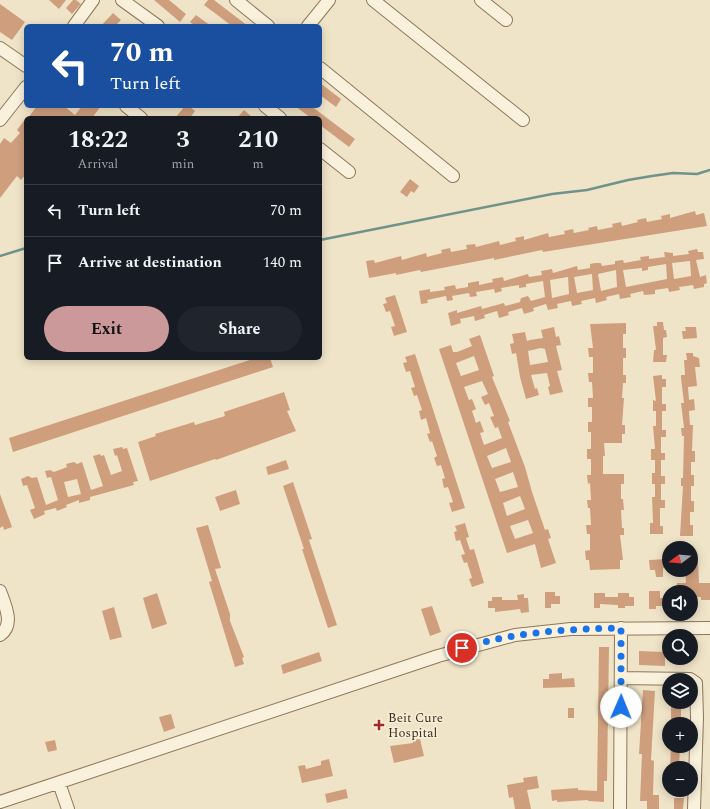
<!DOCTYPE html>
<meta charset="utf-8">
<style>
body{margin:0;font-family:Spectral,serif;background:#20242c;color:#f1f3f6;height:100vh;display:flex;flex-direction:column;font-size:15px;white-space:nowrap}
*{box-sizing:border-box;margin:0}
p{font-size:13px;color:#9ea1a6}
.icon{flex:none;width:22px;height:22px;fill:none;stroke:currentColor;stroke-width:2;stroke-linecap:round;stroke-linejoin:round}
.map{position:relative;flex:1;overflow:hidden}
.drawer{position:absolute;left:24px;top:116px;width:298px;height:244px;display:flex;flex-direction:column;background:#171b24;border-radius:6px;box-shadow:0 2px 10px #0003}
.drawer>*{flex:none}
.top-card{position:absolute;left:24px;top:24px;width:298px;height:84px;border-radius:6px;box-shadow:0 2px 10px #0003;background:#1a4fa0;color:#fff;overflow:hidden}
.needle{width:26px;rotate:254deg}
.tools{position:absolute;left:662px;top:541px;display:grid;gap:8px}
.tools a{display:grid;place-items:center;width:36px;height:36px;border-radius:50%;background:#171b24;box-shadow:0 2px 10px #0003;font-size:20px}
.pin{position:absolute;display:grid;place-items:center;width:34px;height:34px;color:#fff;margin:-17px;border:2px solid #fff;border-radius:50%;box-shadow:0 1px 4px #0007}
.me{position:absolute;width:44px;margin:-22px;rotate:1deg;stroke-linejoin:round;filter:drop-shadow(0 0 3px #0008)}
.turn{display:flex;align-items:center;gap:14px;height:84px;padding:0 20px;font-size:18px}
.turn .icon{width:52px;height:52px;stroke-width:2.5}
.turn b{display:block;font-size:28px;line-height:34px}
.eta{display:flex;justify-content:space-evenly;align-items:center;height:68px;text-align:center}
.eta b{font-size:24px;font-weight:700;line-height:28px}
.cta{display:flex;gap:8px;margin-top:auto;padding:8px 20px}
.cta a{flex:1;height:46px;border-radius:24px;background:#cc999b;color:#111;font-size:16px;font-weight:700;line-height:46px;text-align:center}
.cta a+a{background:#20242c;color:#f1f3f6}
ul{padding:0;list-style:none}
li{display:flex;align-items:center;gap:12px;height:52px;padding:0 20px;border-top:1px solid #363941}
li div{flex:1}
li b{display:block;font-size:15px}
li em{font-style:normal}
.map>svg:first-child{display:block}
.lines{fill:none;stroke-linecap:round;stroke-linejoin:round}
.stream{stroke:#6f938a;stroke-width:2.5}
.building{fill:#cf9f7d;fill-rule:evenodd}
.minor-casing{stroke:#8d765c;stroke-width:14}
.minor{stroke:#faf1dc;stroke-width:12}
.route{stroke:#1a73e8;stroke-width:7;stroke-dasharray:0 12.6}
.poi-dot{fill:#9e2a2b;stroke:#f7eed8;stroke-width:1.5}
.labels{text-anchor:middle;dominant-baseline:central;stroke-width:3;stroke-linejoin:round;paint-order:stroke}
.poi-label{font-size:13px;fill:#3d2e20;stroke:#f7eed8;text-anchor:start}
</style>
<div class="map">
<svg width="710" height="809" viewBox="0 0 710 809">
<rect width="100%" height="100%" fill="#f0e4c8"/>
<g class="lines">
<path class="stream" d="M 320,240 L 552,194 L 587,190 L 628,180 L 652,176 L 673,173 L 697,174 L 710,170
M 0,256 L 26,248"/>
</g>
<path class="building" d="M 49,0 L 66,0 L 59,9 Z
M 73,0 L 76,0 L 81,4 L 72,14 L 66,8 Z
M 154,0 L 169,0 L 186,14 L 180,22 Z
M 208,0 L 214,0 L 248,26 L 232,26 L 204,5 Z
M 0,4 L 25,22 L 12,40 L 0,32 Z
M 113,13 L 121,20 L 115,26 L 101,26 Z
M 196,15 L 211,26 L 195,26 L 190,22 Z
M 320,83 L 341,99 L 336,107 L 320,95 Z
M 37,106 L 64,106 L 75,115 L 82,106 L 101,106 L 92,118 L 28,118 Z
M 185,106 L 189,106 L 195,111 L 190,118 L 175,118 Z
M 295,106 L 311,106 L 355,139 L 349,147 L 320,125 L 320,118 L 311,118 Z
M 244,110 L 253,118 L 237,118 Z
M 26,118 L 26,174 L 21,180 L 17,176 L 0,198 L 0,144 L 4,138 L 11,143 L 20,133 L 17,130 Z
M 410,179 L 419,186 L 414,193 L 411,191 L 407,197 L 400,192 Z
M 695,211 L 696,215 L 704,213 L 707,226 L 543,252 L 542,250 L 494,260 L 494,258 L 421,272 L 420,270 L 396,275 L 396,273 L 369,278 L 366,261 L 374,260 L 375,263 L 401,256 L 402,260 L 426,253 L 427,257 L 442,253 L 441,250 L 450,248 L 451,252 L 467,249 L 466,245 L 475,244 L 476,247 L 499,241 L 500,245 L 516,241 L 515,238 L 524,236 L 524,240 L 548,233 L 549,237 L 565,234 L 564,231 L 573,229 L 574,233 L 589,230 L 588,228 L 597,226 L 598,230 L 613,227 L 612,224 L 621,222 L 622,226 L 638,222 L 637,220 L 646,218 L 647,222 L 662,219 L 661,216 L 670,214 L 670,218 Z
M 697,249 L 698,252 L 703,252 L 704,259 L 696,260 L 700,277 L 706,275 L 707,283 L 704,284 L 704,287 L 694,289 L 693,285 L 679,287 L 680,290 L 669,292 L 668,288 L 655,290 L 655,294 L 644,295 L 643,291 L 630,294 L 631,297 L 620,299 L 619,294 L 606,297 L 607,300 L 596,303 L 595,298 L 581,301 L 582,304 L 572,306 L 571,301 L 557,304 L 558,308 L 548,310 L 546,304 L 533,308 L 534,311 L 524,314 L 522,308 L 508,312 L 509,315 L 499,318 L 497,311 L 484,315 L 485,318 L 475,321 L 474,316 L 460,319 L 461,323 L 451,326 L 448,313 L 457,310 L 457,313 L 481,306 L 482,309 L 504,303 L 505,306 L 520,302 L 521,298 L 528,296 L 531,301 L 545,297 L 543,281 L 526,284 L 526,287 L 519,288 L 519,285 L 501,288 L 502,291 L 495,293 L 494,289 L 476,292 L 477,296 L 470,297 L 469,293 L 452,296 L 453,300 L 447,301 L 446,296 L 427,300 L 428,303 L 421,304 L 419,291 L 430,289 L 430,292 L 445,290 L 444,287 L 455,285 L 456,289 L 468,287 L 468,283 L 479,281 L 479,285 L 493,282 L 492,279 L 503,277 L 504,281 L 528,274 L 529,277 L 542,275 L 541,271 L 552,269 L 553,273 L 577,266 L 578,270 L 590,268 L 590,264 L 595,263 L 601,263 L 602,266 L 615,264 L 615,261 L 623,260 L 624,263 L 641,260 L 640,257 L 649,256 L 649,259 L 665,257 L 664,252 L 673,253 L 673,256 L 689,254 L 688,251 ZM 690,261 L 691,276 L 674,279 L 672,263 ZM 666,264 L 667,279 L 626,287 L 623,270 L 642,268 L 642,271 L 648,270 L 648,267 ZM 616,270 L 617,287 L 601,291 L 598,274 ZM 592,274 L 593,290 L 577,293 L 574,277 ZM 568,277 L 569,294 L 552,298 L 550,280 Z
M 395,295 L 407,332 L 394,336 L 391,327 L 395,326 L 390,311 L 386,312 L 383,304 L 387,303 L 385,298 Z
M 657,322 L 663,322 L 664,330 L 666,330 L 667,337 L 663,338 L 663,355 L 667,355 L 666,362 L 653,362 L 654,350 L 656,350 L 653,326 L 657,326 Z
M 626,323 L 626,334 L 623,334 L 623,348 L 626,348 L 626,358 L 623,358 L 623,375 L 626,375 L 626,383 L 623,383 L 622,398 L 624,398 L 622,425 L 625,425 L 625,434 L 622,434 L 622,443 L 604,443 L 605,456 L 603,456 L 603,474 L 624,474 L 624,484 L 621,484 L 621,499 L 623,499 L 624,510 L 621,510 L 622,528 L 624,528 L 624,535 L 620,535 L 623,560 L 620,560 L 620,569 L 590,570 L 589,560 L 586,560 L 585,551 L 590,550 L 590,534 L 587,534 L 586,525 L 591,525 L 590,508 L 588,508 L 587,500 L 591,500 L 590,483 L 588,484 L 587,475 L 591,475 L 591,459 L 587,459 L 587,449 L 591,449 L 591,432 L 588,432 L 588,422 L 592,422 L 592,407 L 588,407 L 588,398 L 593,398 L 592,382 L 589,382 L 588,373 L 593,373 L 593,357 L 589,357 L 588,348 L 593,348 L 590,324 Z
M 554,327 L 556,337 L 559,336 L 561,345 L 556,346 L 562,370 L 557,371 L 563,392 L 550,395 L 548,387 L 550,386 L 547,373 L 531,375 L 535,389 L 537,388 L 539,395 L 526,399 L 520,377 L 516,353 L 512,354 L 510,344 L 514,343 L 512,334 L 525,332 L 527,341 L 530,340 L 543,338 L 541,330 ZM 541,348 L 545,349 L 548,362 L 530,365 L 528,351 Z
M 685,327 L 696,327 L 697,338 L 683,339 L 682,331 L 686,331 Z
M 480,335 L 494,376 L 492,377 L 510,421 L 508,422 L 525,467 L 532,492 L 545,530 L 548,529 L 551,538 L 548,539 L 556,563 L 541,568 L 535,544 L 507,553 L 439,349 L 451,345 L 453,352 L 457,352 L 472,346 L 469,339 ZM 474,356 L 479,370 L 461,376 L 456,363 ZM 482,381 L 488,394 L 481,397 L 485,405 L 489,403 L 494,416 L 490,417 L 495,428 L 498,427 L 502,438 L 484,445 L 480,433 L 484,432 L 480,421 L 476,423 L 472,411 L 476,409 L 472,399 L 469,400 L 464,387 ZM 506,448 L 511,462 L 492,468 L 487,456 ZM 513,472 L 518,487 L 500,492 L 495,479 ZM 520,496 L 525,509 L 507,516 L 503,503 ZM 528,520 L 533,533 L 515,539 L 510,526 Z
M 686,353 L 693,353 L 693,356 L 699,358 L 700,367 L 695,367 L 697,386 L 688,387 L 689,400 L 694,399 L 695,410 L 689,411 L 690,425 L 693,425 L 692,451 L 695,451 L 695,462 L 691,462 L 691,475 L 694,475 L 694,486 L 691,486 L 691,501 L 694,501 L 694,512 L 690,512 L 690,525 L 693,525 L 693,536 L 680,536 L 683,486 L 681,486 L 681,478 L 683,478 L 684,436 L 682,436 L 681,428 L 684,428 L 681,403 L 684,403 L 681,378 L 681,375 L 685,375 L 684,360 L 687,360 Z
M 415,354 L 465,508 L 452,512 L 449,503 L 453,502 L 448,487 L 444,488 L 442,479 L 445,478 L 441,465 L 437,466 L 434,458 L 437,456 L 432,441 L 430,442 L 427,434 L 430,433 L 426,418 L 421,420 L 419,411 L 422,410 L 417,395 L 414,396 L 411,388 L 415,387 L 410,371 L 406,372 L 403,363 L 407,362 L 405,357 Z
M 256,358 L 270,358 L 273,367 L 13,452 L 9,438 Z
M 662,375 L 662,379 L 666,379 L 666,387 L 662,387 L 662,404 L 666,404 L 666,411 L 662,411 L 662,430 L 666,430 L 666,437 L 661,437 L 661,453 L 665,453 L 665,460 L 661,460 L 661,476 L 665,476 L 665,484 L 661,484 L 661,500 L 665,500 L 665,508 L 660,508 L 660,526 L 663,526 L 663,534 L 650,534 L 650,523 L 653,523 L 652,497 L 655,497 L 655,484 L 652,484 L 652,473 L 655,473 L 655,460 L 651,460 L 651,449 L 655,449 L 653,426 L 656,426 L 656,411 L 653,411 L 653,400 L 656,401 L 653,376 Z
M 284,392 L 290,410 L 287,411 L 296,431 L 216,460 L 215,459 L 150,481 L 138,442 L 156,436 L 155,434 L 194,422 L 195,425 L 225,416 L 224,412 Z
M 122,447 L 123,449 L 127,448 L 138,481 L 133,482 L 134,485 L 90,497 L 90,500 L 79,503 L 79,500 L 66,505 L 67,507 L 57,511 L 56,508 L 44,511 L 45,514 L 41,516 L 34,519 L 30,510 L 35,508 L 27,485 L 23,486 L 21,479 L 28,476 L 32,478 L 37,477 L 46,505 L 58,500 L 51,477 L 47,478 L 45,471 L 50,470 L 54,472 L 67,467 L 66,464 L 74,462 L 77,464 L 82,462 L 91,490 L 103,486 L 93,456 L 100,454 L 101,456 L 104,455 L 111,475 L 122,471 L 117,455 L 115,456 L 113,449 ZM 77,479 L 81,494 L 68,497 L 64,482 Z
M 286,460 L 289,469 L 268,475 L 266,467 Z
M 293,482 L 312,539 L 309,540 L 337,625 L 328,628 L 302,549 L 304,549 L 283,486 Z
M 236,490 L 240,504 L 220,511 L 215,497 Z
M 0,494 L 12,527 L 4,530 L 3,526 L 0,528 Z
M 465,523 L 469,537 L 466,538 L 470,550 L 474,549 L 484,583 L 472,587 L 469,579 L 472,578 L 467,562 L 464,563 L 461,555 L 465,554 L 460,540 L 456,541 L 454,532 L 457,531 L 455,526 Z
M 208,525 L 221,568 L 215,569 L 230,614 L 230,621 L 244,657 L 242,658 L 244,664 L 235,667 L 209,582 L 212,581 L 196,528 Z
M 666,559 L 667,568 L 663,568 L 663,577 L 656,577 L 655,570 L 650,570 L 649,560 Z
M 691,561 L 698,561 L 699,583 L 710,583 L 710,600 L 701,600 L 701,597 L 691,597 L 691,592 L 677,592 L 677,583 L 686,583 L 685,570 L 691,570 Z
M 649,591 L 660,591 L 660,598 L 664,598 L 664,606 L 656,606 L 656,609 L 649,609 Z
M 545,592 L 555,592 L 555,596 L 560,596 L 560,604 L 551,604 L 551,608 L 545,608 Z
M 157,593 L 167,624 L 152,629 L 143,598 Z
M 594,593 L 605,593 L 605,597 L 618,597 L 618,593 L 629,593 L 629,597 L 634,597 L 634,606 L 625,606 L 625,608 L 618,608 L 618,605 L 600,604 L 600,608 L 594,608 Z
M 524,594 L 524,598 L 528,598 L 529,612 L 521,613 L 520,609 L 495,612 L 495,608 L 488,608 L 488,601 L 492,601 L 492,597 L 502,597 L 502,600 L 518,600 L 517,595 Z
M 432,606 L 441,632 L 430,636 L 421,609 Z
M 114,607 L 122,637 L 110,640 L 102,611 Z
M 599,647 L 609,647 L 607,781 L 604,781 L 604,802 L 588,801 L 588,800 L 557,802 L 557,800 L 552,801 L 551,790 L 578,788 L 578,790 L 597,791 Z
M 639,651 L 665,652 L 665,666 L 639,665 Z
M 319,652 L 322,661 L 283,674 L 281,665 Z
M 562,673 L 562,679 L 574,678 L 575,687 L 543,688 L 543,679 L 549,679 L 549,674 Z
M 643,690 L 655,691 L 651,760 L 654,761 L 653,795 L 659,795 L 659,809 L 647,809 L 647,801 L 640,801 L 642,754 L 639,754 Z
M 671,702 L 681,702 L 681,720 L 671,719 Z
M 568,708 L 574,708 L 574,718 L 568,718 Z
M 171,714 L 175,728 L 164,732 L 159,717 Z
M 420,739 L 424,756 L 394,763 L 390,746 L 413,743 L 412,740 Z
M 55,740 L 57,750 L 48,752 L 45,742 Z
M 671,746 L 680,746 L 679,768 L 670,768 Z
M 329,759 L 333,776 L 302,783 L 298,766 L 305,765 L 306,769 L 321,765 L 321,761 Z
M 537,776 L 539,788 L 527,790 L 531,809 L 515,809 L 513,797 L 509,798 L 507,785 L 524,782 L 523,778 Z
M 346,789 L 348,798 L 327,803 L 325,794 Z
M 674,798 L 684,798 L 683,809 L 674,809 Z"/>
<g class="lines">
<g class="minor-casing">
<path id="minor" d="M 122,0 L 158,26
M 236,0 L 268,26
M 373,0 L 523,120
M 481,0 L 506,20
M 74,26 L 93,0
M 308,26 L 329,0
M 0,48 L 26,66
M 320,68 L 453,176
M 126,106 L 141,118
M 265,106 L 280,118
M 0,120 L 26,87
M 320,149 L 349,172
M 0,591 C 5,605 15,625 0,635
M 621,678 L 690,679 L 696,683 L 697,718 L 694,809
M 59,783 L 68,809
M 0,802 L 438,656 L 515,635 L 571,629 L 710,628
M 620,809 L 621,628"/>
</g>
<use href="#minor" class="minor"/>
</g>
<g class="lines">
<path class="route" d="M 462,648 C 515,632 566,629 621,628 L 621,707"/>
</g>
<path class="poi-dot" d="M377 719h4v4h4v4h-4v4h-4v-4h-4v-4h4z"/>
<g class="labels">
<g class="poi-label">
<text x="388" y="718">Beit Cure<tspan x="388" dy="15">Hospital</tspan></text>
</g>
</g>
</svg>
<div class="tools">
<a><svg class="needle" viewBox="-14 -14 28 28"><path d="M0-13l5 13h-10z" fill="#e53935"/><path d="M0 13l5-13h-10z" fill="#9ea1a6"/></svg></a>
<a><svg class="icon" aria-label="sound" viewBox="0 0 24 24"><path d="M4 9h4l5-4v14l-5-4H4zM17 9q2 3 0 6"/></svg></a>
<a><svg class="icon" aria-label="search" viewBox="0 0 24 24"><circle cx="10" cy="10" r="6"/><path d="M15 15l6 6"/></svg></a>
<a><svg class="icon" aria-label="layers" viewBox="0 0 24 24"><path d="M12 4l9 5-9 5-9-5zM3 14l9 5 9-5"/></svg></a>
<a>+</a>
<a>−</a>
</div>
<div class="pin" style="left:462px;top:648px;background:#d93025"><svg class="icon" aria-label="arrive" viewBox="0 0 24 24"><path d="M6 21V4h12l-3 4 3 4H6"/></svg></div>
<svg class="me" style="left:621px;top:707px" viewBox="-20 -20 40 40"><circle r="19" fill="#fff"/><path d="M0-13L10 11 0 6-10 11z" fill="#1a73e8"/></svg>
<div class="top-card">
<div class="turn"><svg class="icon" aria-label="left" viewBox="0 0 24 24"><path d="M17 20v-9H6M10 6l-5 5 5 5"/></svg><div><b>70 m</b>Turn left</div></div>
</div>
<section class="drawer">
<div class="eta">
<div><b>18:22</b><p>Arrival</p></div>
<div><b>3</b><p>min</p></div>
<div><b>210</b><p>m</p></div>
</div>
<ul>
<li><svg class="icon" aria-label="left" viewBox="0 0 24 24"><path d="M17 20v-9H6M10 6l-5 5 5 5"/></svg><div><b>Turn left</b></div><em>70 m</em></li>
<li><svg class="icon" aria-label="arrive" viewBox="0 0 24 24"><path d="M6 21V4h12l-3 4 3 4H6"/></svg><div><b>Arrive at destination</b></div><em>140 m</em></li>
</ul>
<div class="cta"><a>Exit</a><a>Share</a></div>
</section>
</div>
